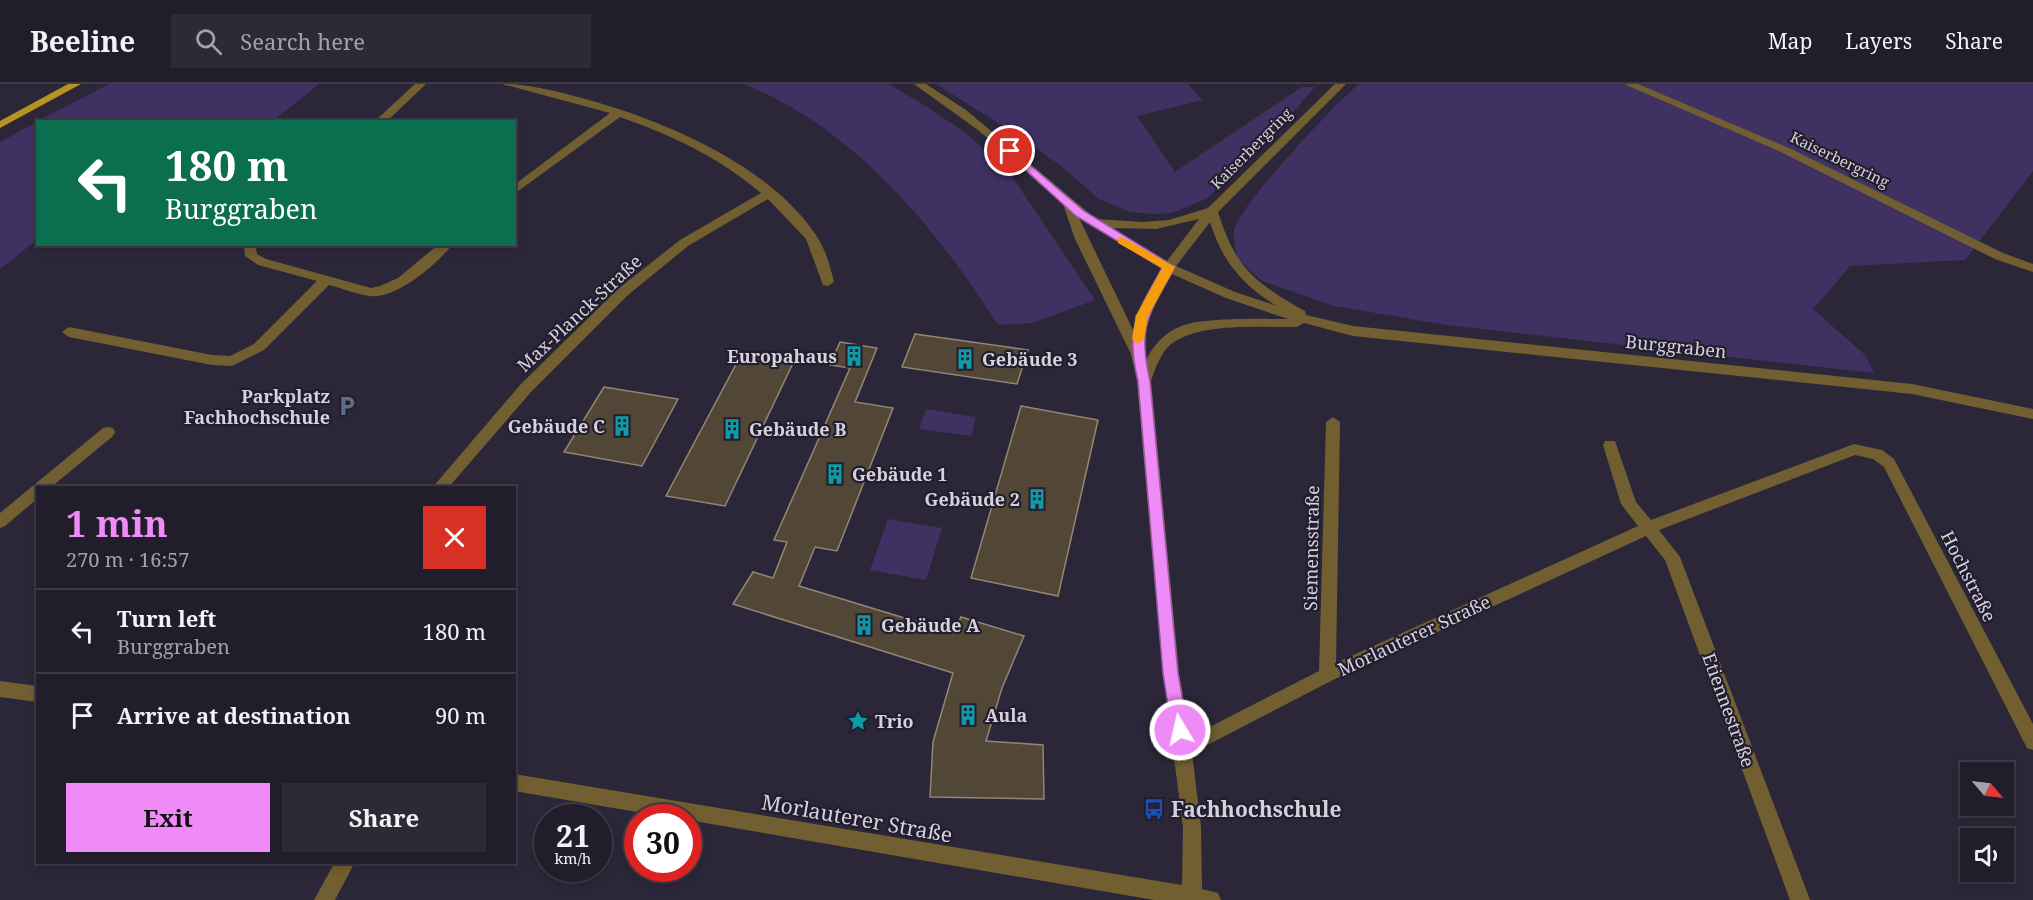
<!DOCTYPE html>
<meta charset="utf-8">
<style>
body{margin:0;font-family:"Noto Serif",serif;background:#2d2a36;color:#f1f3f6;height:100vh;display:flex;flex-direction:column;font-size:22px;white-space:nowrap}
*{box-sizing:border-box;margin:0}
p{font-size:20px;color:#a2a2a8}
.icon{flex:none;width:33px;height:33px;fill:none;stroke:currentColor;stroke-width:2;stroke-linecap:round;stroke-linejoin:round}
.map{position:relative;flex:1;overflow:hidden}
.sheet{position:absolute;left:36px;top:402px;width:480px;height:378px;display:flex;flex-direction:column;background:#211d2a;border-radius:0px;box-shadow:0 3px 9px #0003,0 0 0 2px #3e3b47}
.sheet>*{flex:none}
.guide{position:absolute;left:36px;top:36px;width:480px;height:126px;border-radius:0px;box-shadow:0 3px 9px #0003,0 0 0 2px #3e3b47;background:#0b6e4f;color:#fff;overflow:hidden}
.needle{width:39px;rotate:118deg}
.tools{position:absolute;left:1960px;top:678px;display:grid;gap:12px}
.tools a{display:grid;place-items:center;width:54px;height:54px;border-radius:0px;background:#211d2a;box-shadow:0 3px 9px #0003,0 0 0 2px #3e3b47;font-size:30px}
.speed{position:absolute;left:534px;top:720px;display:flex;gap:12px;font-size:30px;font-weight:700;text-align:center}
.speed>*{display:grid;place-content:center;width:78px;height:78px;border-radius:50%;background:#211d2a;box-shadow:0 3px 9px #0003,0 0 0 2px #3e3b47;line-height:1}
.speed small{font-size:15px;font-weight:400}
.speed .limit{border:9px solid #d22;background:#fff;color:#111}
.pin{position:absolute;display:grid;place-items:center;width:51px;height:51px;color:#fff;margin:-26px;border:3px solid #fff;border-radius:50%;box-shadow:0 2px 6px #0007}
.me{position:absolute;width:66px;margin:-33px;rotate:351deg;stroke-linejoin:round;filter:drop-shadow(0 0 4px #0008)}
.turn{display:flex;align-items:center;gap:21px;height:126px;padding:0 30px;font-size:27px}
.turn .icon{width:78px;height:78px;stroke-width:2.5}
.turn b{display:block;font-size:42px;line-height:51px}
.round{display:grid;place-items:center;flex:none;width:63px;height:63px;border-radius:0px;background:#2d2a36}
.head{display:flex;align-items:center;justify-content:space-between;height:102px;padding:0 30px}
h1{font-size:36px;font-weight:700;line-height:45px;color:#ef8bf7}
.action{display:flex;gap:12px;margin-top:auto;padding:12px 30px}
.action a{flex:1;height:69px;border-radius:0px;background:#ef8bf7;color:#111;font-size:24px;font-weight:700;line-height:69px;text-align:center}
.action a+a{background:#2d2a36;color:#f1f3f6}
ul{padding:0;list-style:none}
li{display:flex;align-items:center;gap:18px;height:84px;padding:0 30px;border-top:2px solid #3e3b47}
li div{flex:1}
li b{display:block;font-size:22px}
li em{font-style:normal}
header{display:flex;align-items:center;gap:36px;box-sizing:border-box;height:84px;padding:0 30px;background:#211d2a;border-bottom:2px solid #3e3b47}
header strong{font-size:28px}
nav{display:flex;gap:33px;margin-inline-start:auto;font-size:21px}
.search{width:420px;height:54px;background:#2d2a36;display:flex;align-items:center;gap:15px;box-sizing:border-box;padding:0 21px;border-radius:0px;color:#a2a2a8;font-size:22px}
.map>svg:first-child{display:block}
.green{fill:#403163}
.building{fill:#524736;stroke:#928774;stroke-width:1.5}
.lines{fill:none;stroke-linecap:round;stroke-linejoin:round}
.minor{fill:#715f32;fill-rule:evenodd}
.major{fill:#b79324;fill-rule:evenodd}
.route{fill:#ef8bf7;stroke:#9b5aa1;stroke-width:1.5}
.slow{fill:#f59e0b}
.labels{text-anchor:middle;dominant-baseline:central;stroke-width:4.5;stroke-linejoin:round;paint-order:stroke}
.far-street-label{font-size:15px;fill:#d4d2dd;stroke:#221e2e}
.street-label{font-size:18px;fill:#d4d2dd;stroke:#221e2e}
.poi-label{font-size:18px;font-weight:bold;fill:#d4d2dd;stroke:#221e2e;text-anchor:start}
.near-poi-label{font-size:21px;font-weight:bold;fill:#d4d2dd;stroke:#221e2e;text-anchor:start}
.near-street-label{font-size:21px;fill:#d4d2dd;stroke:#221e2e}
</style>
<header>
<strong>Beeline</strong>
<div class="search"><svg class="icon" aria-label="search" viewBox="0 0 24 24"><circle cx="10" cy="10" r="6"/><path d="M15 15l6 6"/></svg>Search here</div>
<nav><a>Map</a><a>Layers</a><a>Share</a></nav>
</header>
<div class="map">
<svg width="2033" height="816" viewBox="0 0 2033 816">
<rect width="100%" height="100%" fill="#2c2738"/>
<path class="green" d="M 109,0 L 319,0 L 273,37 L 38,37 Z
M 744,0 L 888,0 L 921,19 L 966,49 L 1009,88 L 1095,216 L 1032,239 L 998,241 C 936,144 854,44 744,0 Z
M 936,0 L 1187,0 L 1203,16 L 1137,32 L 1175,88 L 1302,3 L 1315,3 L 1264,61 L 1206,115 L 1172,129 L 1152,130 L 1130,128 L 1099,115 L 1061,82 L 1019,52 Z
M 1359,0 L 2033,0 L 2033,87 L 1965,176 L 1850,182 L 1813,225 L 1865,271 L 1874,289 L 1447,241 L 1334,222 L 1262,197 L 1237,174 C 1236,166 1233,155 1234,147 C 1237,123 1336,19 1359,0 Z
M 37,38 L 37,156 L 0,185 L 0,58 Z
M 926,325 L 976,333 L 971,352 L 919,345 Z
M 888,435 L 942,444 L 926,496 L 870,486 Z"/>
<path class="building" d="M 915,250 L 1028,266 L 1017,300 L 902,283 Z
M 840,258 L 877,264 L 855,318 L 893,324 L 837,467 L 815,463 L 799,502 L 954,549 L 961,533 L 1024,552 L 1002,604 L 986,657 L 1043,661 L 1044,715 L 930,713 L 933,658 L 953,589 L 733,520 L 753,488 L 773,494 L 787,458 L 774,456 L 850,284 L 830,281 Z
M 742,269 L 794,277 L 725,422 L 666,412 Z
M 604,303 L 678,315 L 642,382 L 564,368 Z
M 1021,322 L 1098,336 L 1058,512 L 971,494 Z"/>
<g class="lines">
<path class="minor" d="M 415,0 L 426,0 L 386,38 L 374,38 Z
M 502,0 C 527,0 550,6 574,12 C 656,33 767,78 816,151 C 826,166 830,182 834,198 L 828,202 L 823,201 L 806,155 L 768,115 L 688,162 L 628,211 L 531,308 L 448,404 L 432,404 L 521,300 L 618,205 L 680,156 L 761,109 C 719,73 671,51 620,33 L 514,110 L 514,101 L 610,29 Z
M 914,0 L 926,0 L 966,26 L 1096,135 L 1143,138 L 1169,136 L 1208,124 L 1335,0 L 1346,0 L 1218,128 C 1236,185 1254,198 1305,227 L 1306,231 L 1353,242 L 1912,300 L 2033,325 L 2033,335 L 1912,310 L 1353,252 L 1304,239 L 1297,243 C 1262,244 1193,237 1167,264 C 1159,273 1155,286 1151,297 L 1179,589 L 1190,653 L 1319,587 L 1326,338 L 1333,333 L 1340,338 L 1336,579 L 1638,442 L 1621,420 L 1603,361 L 1605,357 L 1615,357 L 1636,418 L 1651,436 L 1854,360 L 1882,366 L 1894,375 L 2033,640 L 2033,666 L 2027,664 L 1884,383 L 1873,375 L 1855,371 L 1659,446 L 1680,473 L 1810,816 L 1790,816 L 1665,476 L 1646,452 L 1333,596 L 1192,669 L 1201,743 L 1202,805 L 1218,809 L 1221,816 L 1154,816 L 688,736 L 688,734 L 672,734 L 514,707 L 514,690 L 1182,801 L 1183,743 L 1163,589 L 1137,297 L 1131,270 L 1075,155 L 1063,120 L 978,46 ZM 1079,134 L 1162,185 L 1135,232 L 1134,248 ZM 1199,135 L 1167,177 L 1111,144 L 1156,145 ZM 1210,138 C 1222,177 1242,201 1277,222 L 1235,208 L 1176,182 ZM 1172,190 L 1226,214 L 1288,235 C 1261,235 1201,233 1179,243 C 1164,249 1153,262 1146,276 C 1139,245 1157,216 1172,190 Z
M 1624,0 L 1638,0 L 1789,64 L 2003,169 L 2033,180 L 2033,188 L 1995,175 L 1781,68 Z
M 246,160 L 260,160 L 256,165 L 257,170 L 266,175 L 371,204 L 380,202 L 398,194 L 439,160 L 453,160 C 437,180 397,215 370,212 C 357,211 342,204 329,201 L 264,266 L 232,282 L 212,281 L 69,253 L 62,248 L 69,243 L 212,271 L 230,272 L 254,260 L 317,197 L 258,181 L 245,172 L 244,164 Z
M 108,343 L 113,344 L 115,348 L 113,352 L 50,404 L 38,404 L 38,414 L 5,442 L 0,444 L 0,429 L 103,344 Z
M 0,597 L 38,602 L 38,618 L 0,613 Z
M 335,778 L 355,778 L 335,816 L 314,816 Z"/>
<path class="major" d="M 68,0 L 81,0 L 0,44 L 0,37 Z"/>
</g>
<path class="route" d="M 1010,64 L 1084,127 L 1175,183 C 1149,231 1137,241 1150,297 L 1178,589 L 1188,646 L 1186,651 L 1180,653 L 1174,651 L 1172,646 L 1163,589 L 1138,297 C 1125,243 1137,230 1162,184 L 1076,132 L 1007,69 L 1007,65 Z"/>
<path class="slow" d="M 1122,153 L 1175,183 L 1148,232 L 1144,255 L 1138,260 L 1132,255 L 1136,232 L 1162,184 L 1118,159 L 1118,154 Z"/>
<defs>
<g id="building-bare" transform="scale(1.62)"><path d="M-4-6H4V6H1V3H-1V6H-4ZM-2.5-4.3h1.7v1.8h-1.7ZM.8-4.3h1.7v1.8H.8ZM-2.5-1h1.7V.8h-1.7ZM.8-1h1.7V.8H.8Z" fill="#0f9aa8" stroke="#221e2e" stroke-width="2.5" paint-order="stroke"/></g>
<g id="parking-bare" transform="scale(1.62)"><path d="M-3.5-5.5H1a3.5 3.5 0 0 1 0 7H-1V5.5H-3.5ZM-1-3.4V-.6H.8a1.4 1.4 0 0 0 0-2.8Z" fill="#5c6f8a" stroke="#221e2e" stroke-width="2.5" paint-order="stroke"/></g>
<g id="sight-bare" transform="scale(1.62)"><path d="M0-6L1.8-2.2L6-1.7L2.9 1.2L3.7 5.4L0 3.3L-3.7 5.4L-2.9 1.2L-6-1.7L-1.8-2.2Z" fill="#0f9aa8" stroke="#221e2e" stroke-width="2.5" paint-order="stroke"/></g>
<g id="bus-bare" transform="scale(1.62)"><path d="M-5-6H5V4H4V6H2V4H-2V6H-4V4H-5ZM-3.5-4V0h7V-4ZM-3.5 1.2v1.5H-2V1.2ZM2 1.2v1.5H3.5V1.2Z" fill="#1a4fb4" stroke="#221e2e" stroke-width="2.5" paint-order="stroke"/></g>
</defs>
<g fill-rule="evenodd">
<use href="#building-bare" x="854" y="272"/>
<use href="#building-bare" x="965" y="275"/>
<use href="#parking-bare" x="347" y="322"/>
<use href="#building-bare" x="622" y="342"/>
<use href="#building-bare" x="732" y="345"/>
<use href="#building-bare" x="835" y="390"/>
<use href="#building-bare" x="1037" y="415"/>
<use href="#building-bare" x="864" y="541"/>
<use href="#building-bare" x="968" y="631"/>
<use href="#sight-bare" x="858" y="637"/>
<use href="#bus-bare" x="1154" y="725"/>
</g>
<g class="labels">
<g class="far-street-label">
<text transform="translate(1251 64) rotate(-45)">Kaiserbergring</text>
<text transform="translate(1840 75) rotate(26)">Kaiserbergring</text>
</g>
<g class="street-label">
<text transform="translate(579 229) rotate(-43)">Max-Planck-Straße</text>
<text transform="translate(1676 262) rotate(6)">Burggraben</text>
<text transform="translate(1311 464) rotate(-89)">Siemensstraße</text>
<text transform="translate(1969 492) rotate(63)">Hochstraße</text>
<text transform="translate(1414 551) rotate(-25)">Morlauterer Straße</text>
<text transform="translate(1729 626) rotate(70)">Etiennestraße</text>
</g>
<g class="poi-label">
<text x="837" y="272" text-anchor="end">Europahaus</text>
<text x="982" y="275">Gebäude 3</text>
<text x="330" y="312" text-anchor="end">Parkplatz<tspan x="330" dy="21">Fachhochschule</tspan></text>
<text x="605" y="342" text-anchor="end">Gebäude C</text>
<text x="749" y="345">Gebäude B</text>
<text x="852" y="390">Gebäude 1</text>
<text x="1020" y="415" text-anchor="end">Gebäude 2</text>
<text x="881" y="541">Gebäude A</text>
<text x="985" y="631">Aula</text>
<text x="875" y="637">Trio</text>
</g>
<g class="near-poi-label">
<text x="1171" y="725">Fachhochschule</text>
</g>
<g class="near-street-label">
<text transform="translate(857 734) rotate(10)">Morlauterer Straße</text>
</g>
</g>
</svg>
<div class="tools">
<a><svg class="needle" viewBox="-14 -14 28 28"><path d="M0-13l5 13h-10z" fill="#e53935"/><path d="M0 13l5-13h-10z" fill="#a2a2a8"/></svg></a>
<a><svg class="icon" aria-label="sound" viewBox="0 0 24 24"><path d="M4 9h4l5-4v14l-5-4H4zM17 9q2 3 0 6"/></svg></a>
</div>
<div class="speed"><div>21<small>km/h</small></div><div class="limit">30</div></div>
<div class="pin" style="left:1010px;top:67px;background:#d93025"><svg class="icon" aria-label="arrive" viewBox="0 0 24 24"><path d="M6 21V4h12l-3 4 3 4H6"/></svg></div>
<svg class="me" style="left:1180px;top:646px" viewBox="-20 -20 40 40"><circle r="17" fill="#ef8bf7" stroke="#fff" stroke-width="3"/><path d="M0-11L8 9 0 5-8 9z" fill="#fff"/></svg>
<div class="guide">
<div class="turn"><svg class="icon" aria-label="left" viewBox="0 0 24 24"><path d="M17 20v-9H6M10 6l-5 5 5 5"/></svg><div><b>180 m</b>Burggraben</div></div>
</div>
<section class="sheet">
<div class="head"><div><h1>1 min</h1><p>270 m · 16:57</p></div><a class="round" style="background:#d93025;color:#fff"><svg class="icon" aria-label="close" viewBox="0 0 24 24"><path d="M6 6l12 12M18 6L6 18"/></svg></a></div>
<ul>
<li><svg class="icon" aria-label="left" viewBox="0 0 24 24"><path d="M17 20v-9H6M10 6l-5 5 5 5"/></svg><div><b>Turn left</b><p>Burggraben</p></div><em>180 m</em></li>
<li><svg class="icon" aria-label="arrive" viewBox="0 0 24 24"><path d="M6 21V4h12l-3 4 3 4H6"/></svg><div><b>Arrive at destination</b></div><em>90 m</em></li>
</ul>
<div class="action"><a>Exit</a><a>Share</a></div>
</section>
</div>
